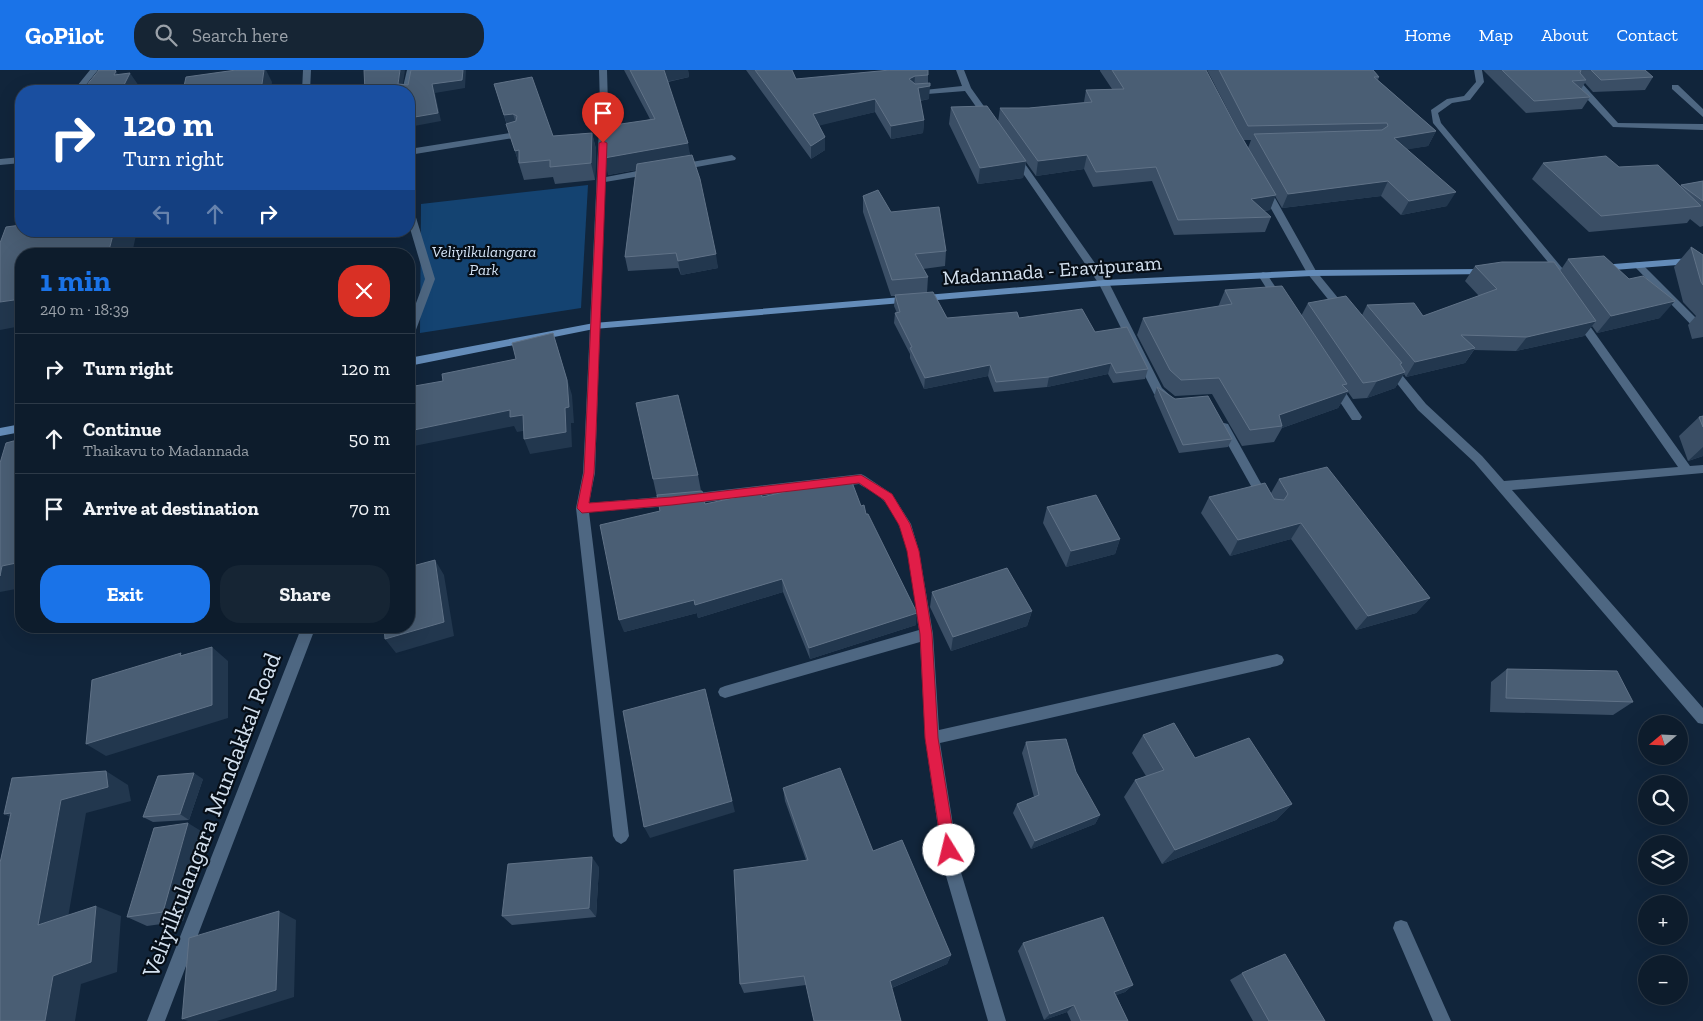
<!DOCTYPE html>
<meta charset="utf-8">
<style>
body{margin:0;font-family:"Zilla Slab",serif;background:#162534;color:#f1f3f6;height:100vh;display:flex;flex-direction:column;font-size:19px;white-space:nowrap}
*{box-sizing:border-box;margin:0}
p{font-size:16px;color:#9aa1a9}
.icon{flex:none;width:28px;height:28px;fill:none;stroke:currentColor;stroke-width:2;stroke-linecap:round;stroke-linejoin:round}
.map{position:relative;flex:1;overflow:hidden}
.drawer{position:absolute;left:15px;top:178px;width:400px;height:385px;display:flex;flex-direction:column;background:#0d1c2c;border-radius:20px;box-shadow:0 5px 20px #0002,0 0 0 1px #2d3a48}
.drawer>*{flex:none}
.hud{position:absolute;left:15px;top:15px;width:400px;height:152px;border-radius:20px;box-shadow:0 5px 20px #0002,0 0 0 1px #2d3a48;background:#1a4fa0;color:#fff;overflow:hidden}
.needle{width:32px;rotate:251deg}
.controls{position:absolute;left:1638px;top:645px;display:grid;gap:10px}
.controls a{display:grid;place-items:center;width:50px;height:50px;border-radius:50%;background:#0d1c2c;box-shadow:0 5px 20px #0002,0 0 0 1px #2d3a48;font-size:25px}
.pin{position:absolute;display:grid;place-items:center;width:42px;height:42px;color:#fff;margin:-51px -21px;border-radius:50% 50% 50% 0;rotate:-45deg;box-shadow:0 0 5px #0007}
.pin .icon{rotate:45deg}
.me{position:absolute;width:55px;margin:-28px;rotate:351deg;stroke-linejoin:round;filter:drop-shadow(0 0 4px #0008)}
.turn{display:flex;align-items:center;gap:18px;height:105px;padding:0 25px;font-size:22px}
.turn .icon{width:65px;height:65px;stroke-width:2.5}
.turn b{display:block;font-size:35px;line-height:42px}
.lanes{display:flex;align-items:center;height:48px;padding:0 25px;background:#0003;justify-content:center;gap:25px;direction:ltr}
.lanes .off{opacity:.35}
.round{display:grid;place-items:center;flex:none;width:52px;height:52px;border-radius:20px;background:#162534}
.summary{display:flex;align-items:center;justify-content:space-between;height:85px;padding:0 25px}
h1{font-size:30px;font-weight:700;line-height:38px;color:#1a73e8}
.action{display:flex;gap:10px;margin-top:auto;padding:10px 25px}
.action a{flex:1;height:58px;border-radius:20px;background:#1a73e8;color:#fff;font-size:20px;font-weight:700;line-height:58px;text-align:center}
.action a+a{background:#162534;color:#f1f3f6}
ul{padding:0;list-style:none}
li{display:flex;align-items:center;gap:15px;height:70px;padding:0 25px;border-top:1px solid #2d3a48}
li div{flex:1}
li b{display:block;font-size:19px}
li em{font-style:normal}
header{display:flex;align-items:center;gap:30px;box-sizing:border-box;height:70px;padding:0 25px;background:#1a73e8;color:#fff}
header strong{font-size:24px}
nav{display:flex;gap:28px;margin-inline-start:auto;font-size:18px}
.search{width:350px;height:45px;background:#162534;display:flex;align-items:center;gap:12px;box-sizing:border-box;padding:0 18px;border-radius:20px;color:#9aa1a9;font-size:19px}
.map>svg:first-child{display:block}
.green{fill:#144371}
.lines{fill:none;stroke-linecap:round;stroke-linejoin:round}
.minor{fill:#4e6782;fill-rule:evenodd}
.secondary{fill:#648cb9;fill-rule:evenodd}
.wall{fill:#3a4e65;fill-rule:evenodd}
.shaded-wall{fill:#22374e}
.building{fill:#4a5e74;stroke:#607287}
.route{fill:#e11d48;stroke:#92132f}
.labels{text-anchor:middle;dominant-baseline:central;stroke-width:4.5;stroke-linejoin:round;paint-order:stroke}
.far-park-label{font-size:16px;font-style:italic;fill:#d3e2f4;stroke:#060e17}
.street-label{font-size:20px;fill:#d4e1ef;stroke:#060e17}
.near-street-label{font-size:24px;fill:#d4e1ef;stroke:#060e17}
</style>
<header>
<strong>GoPilot</strong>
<div class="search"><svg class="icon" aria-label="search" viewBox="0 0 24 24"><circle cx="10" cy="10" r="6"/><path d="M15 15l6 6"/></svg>Search here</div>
<nav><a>Home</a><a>Map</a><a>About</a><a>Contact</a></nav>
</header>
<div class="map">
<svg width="1703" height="951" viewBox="0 0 1703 951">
<rect width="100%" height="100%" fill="#11253b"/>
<path class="green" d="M 588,115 L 581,238 L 420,263 L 421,134 Z"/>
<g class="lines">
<path class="minor" d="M 90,0 L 98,0 L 81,21 L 73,21 Z
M 303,0 L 311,0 L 310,21 L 302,21 Z
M 407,0 L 415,0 L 409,23 L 402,21 Z
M 599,0 L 607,0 L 608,36 L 606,107 L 653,98 L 657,101 L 653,104 L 605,112 L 595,403 L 589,433 L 672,426 L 861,404 L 865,406 L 892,424 L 911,454 L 919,481 L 933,564 L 939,660 L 1277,584 L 1282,586 L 1284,590 L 1282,594 L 1277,596 L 940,673 L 960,799 L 1006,951 L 988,951 L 944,799 L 925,668 L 920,572 L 725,628 L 720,626 L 718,622 L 720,618 L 725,616 L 919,560 C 912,519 913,465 884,431 C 878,424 867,419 859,414 L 672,436 L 589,442 L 629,766 L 626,771 L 621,774 L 616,771 L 613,766 L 576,438 L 583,403 L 585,364 L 600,36 Z
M 956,0 L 964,0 L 971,18 L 993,49 L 992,51 L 986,51 L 965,21 L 915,25 L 911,23 L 915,21 L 962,16 Z
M 1474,0 L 1482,0 L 1484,12 L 1470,30 L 1452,33 L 1438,43 L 1441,53 L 1563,199 L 1563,203 L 1557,203 L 1433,53 L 1431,40 L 1447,29 L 1464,26 L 1476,12 Z
M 1574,11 L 1580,11 L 1618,53 L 1703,54 L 1703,60 L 1613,57 L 1574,15 Z
M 1672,15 L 1678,15 L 1703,39 L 1703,47 L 1672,19 Z
M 517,62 L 520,63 L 520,67 L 409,85 L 409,79 Z
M 1012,84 L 1018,84 L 1109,213 L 1162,318 L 1173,328 L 1171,331 L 1163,331 L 1154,324 L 1099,214 L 1011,86 Z
M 732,85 L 736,88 L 735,90 L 680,100 L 676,97 L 680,94 Z
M 21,87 L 21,93 L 0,95 L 0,89 Z
M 1265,116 L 1270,119 L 1316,201 L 1347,239 L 1347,243 L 1339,243 L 1307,203 L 1260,119 Z
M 409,138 L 414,141 L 435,209 L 414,265 L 409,269 L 409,252 L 425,209 L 409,155 Z
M 1638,192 L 1641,193 L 1703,255 L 1703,265 L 1699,263 L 1635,197 L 1635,193 Z
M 1263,202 L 1266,203 L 1283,228 L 1283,232 L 1275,232 L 1258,205 Z
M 1578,244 L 1582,245 L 1690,396 L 1703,395 L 1703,403 L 1512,420 L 1703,638 L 1703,654 L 1698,653 L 1474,392 L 1418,340 L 1384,297 L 1385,294 L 1393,294 L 1426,334 L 1482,386 L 1504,411 L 1678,397 L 1574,249 L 1574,245 Z
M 1334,310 L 1338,311 L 1362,347 L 1360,350 L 1352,350 L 1330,317 L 1329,314 L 1330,311 Z
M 1224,353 L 1228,354 L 1268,426 L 1270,429 L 1268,432 L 1260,432 L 1218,357 Z
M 302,556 L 316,556 L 165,951 L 147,951 Z
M 1401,850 L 1407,852 L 1451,951 L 1433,951 L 1393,858 L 1395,852 Z"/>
<path class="secondary" d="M 1703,187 L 1703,193 L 1601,201 L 1596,198 L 1601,195 Z
M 1488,199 L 1493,202 L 1491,204 L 1312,206 L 1104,216 L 594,259 L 409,296 L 409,288 L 594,253 L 1104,210 L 1312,200 Z
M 21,354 L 21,362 L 0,366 L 0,358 Z"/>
</g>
<path class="wall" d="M 624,0 L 688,0 L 689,7 L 668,12 L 690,85 L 718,198 L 681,205 L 678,198 L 628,201 L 625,187 L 636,100 L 608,105 L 615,60 L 650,49 Z
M 746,0 L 792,0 L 796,9 L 928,5 L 928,13 L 929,29 L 920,31 L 924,50 L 923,63 L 891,69 L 875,42 L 819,55 L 825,67 L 825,80 L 811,89 Z
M 1100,0 L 1206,0 L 1240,64 L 1207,0 L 1373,0 L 1379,7 L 1378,10 L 1436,61 L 1428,76 L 1407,79 L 1447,136 L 1401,145 L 1381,126 L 1282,138 L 1275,126 L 1270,140 L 1264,141 L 1271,147 L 1265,162 L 1174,165 L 1152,111 L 1093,117 L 1084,99 L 1036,106 L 1026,92 L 1023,108 L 978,114 L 949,54 L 951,37 L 998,52 L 1000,38 L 1029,38 L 1084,32 L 1086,20 L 1112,19 L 1100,1 ZM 1244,70 L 1251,70 L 1248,78 Z
M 1483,0 L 1645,0 L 1653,7 L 1645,20 L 1593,22 L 1585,13 L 1581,19 L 1590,27 L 1582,39 L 1526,43 Z
M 494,14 L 553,66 L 592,63 L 596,79 L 595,110 L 555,114 L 553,107 L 524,110 Z
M 1543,93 L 1619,97 L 1680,116 L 1681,115 L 1703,111 L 1703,156 L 1700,157 L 1690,149 L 1687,153 L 1589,162 L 1532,109 Z
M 863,126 L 891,142 L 946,181 L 945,196 L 923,199 L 928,207 L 927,223 L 947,248 L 1019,248 L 1095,262 L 1148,299 L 1145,309 L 1113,313 L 1108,304 L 1047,317 L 994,322 L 988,306 L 924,319 L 910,288 L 910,284 L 894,253 L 895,243 L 897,243 L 894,236 L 895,226 L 891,226 L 863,142 Z
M 1691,177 L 1703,185 L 1703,267 L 1692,269 L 1688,255 L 1696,246 L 1683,232 L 1674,197 Z
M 1568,189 L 1660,248 L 1597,263 L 1592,256 L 1584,266 L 1516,281 L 1474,280 L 1465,293 L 1406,307 L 1404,304 L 1395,318 L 1367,328 L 1353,329 L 1348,322 L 1338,338 L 1282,358 L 1274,372 L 1242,376 L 1212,324 L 1175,326 L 1164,317 L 1137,265 L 1143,248 L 1218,237 L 1225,220 L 1301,246 L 1308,233 L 1362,245 L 1367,235 L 1423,246 L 1479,226 L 1465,211 L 1475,196 L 1560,201 Z
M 1157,317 L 1232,369 L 1228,377 L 1179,383 L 1154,326 Z
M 1703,346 L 1703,386 L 1688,391 L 1679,366 L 1699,347 Z
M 698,405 L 701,421 L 705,434 L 762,427 L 861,436 L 866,444 L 916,555 L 810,589 L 783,522 L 698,548 L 697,543 L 624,562 L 660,441 L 653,409 Z
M 1279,409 L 1430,528 L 1416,543 L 1356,560 L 1291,469 L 1230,486 L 1201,443 L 1209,427 L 1271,423 Z
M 1047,437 L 1120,469 L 1115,484 L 1066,497 L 1043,453 Z
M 932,522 L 1032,541 L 1027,556 L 951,581 L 930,537 Z
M 1507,599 L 1633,632 L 1613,645 L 1490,642 L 1491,612 Z
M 1143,665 L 1195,688 L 1292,734 L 1276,750 L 1162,794 L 1124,727 L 1135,710 L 1146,706 L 1132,683 Z
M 1026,672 L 1100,745 L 1095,754 L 1031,779 L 1013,743 L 1017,734 L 1034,727 L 1022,683 Z
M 203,709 L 189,750 L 153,752 L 143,747 Z
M 783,718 L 873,781 L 951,885 L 947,894 L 892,918 L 806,915 L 744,923 L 740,914 L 806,790 L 785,731 Z
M 206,764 L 183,851 L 147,856 L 127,847 Z
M 599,797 L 596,847 L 512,855 L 502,846 Z
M 1023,873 L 1133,915 L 1125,922 L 1116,925 L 1128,951 L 1071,951 L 1067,942 L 1044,950 L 1018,881 Z
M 1242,903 L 1325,951 L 1253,951 L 1230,910 Z"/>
<path class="shaded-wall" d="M 264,0 L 266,0 L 272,12 L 271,21 L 261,21 Z
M 400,0 L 405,0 L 402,21 L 398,14 Z
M 463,0 L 466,0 L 465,18 L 435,23 L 441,51 L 409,57 L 409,48 L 432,14 Z
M 663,0 L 688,0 L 689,7 L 665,12 Z
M 116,1 L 124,14 L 130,3 L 139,16 L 136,21 L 121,21 L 114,5 Z
M 915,6 L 914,19 L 909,9 Z
M 930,16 L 929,29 L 918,31 L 918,18 Z
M 875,29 L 875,42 L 814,57 L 813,44 Z
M 513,44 L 518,60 L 509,61 L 504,45 Z
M 924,50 L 923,63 L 891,69 L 891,56 Z
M 1436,61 L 1428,76 L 1387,83 L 1394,68 Z
M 592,63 L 596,79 L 595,110 L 591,93 Z
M 825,67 L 825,80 L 811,89 L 811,76 Z
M 688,73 L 691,90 L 608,105 L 604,88 Z
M 519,80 L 519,93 L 515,81 Z
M 1087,85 L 1084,99 L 1036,106 L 1038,91 Z
M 1026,91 L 1023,108 L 978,114 L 980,98 Z
M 1388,111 L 1381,126 L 1282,138 L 1288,124 Z
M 1456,122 L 1447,136 L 1401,145 L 1409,131 Z
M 1276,125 L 1270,140 L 1245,143 L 1251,129 Z
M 114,161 L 134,161 L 136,165 L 132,184 L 108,184 Z
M 716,184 L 718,198 L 681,205 L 678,191 Z
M 21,229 L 21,256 L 0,260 L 0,232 Z
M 1675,231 L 1660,248 L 1597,263 L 1611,246 Z
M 1596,251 L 1584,266 L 1516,281 L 1527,267 Z
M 553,263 L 572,325 L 574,353 L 571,353 L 572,377 L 530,384 L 524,369 Z
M 1475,278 L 1465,293 L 1406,307 L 1415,292 Z
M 1111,293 L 1108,304 L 1047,317 L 1049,307 Z
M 1402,293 L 1394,305 L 1405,302 L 1395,318 L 1367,328 L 1377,311 L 1400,294 Z
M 990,295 L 988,306 L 924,319 L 925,308 Z
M 1348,321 L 1338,338 L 1282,358 L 1282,356 L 1279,345 Z
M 510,340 L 523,345 L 529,360 L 517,362 L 514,356 L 409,377 L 409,361 Z
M 1703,377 L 1703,386 L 1688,391 Z
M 1301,453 L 1291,469 L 1230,486 L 1238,470 Z
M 1120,469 L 1115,484 L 1066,497 L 1071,481 Z
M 435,490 L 444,505 L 454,566 L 396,583 L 385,569 Z
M 21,492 L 21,508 L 19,508 L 16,519 L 0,522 L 0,506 L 2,496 Z
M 782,509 L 783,522 L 698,548 L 695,535 Z
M 1430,528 L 1416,543 L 1356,560 L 1368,546 Z
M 694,530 L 697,543 L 624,562 L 619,550 Z
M 1032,541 L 1027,556 L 951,581 L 953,567 Z
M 917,543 L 916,555 L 810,589 L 809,578 Z
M 212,577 L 228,591 L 228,648 L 106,686 L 86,674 Z
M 705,619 L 735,742 L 650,768 L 644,757 Z
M 106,701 L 128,715 L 131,731 L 86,743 L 65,865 L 38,855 L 61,730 Z
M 194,703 L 203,709 L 189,750 L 180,744 Z
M 1292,734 L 1276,750 L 1162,794 L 1175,780 Z
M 11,743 L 30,757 L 4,744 Z
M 1100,745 L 1095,754 L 1031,779 L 1035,771 Z
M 188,753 L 206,764 L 183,851 L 163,842 Z
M 592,787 L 599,797 L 596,847 L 589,838 Z
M 96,836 L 121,846 L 117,902 L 81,914 L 75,951 L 45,951 L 53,906 Z
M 279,841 L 296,850 L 294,927 L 217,951 L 188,951 L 182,949 Z
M 951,885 L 947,894 L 889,919 L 890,911 Z
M 1133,915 L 1125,922 L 1106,929 L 1114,922 Z
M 1074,935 L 1067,942 L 1044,950 L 1050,944 Z"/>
<path class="building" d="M 99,0 L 115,0 L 116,1 L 114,5 L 130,3 L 121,21 L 82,21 Z
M 236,0 L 264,0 L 261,21 L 183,21 L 186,7 Z
M 364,0 L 400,0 L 398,14 L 408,15 L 411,0 L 463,0 L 462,10 L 432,14 L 438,43 L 409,48 L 409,21 L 365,21 Z
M 630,0 L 664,0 L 688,73 L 604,88 L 605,61 L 615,60 L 614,55 L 655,49 Z
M 755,0 L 792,0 L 796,9 L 890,0 L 928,0 L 928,5 L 915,6 L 909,9 L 915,14 L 930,13 L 930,16 L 918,18 L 924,50 L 891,56 L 875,29 L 813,44 L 825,67 L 811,76 Z
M 1112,0 L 1206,0 L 1238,61 L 1276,125 L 1251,129 L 1271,147 L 1178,150 L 1156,97 L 1096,102 L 1087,85 L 1038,91 L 1000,38 L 1029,38 L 1092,32 L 1086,20 L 1124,19 Z
M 1219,0 L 1373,0 L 1379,7 L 1374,7 L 1436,61 L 1394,68 L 1456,122 L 1409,131 L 1388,111 L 1288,124 L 1254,64 L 1382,60 L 1388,56 L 1387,53 L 1248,56 Z
M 1502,0 L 1581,0 L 1580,3 L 1586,10 L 1572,11 L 1590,27 L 1534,31 Z
M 1591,0 L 1645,0 L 1653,7 L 1601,10 Z
M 532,7 L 553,66 L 592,63 L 591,93 L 550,97 L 550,90 L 519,93 L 519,80 L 515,81 L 506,54 L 516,51 L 517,46 L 513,44 L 504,45 L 494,14 Z
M 987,36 L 1026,91 L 980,98 L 951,37 Z
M 692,85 L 700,109 L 716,184 L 678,191 L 676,183 L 625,187 L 637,94 Z
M 1606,86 L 1619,97 L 1658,95 L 1701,136 L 1601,146 L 1543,93 Z
M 1703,111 L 1703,131 L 1681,115 Z
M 878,120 L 891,142 L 939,137 L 946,181 L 915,184 L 928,207 L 892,210 L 863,126 Z
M 21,155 L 21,161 L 114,161 L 108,184 L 21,184 L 21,229 L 0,232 L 0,173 L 6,157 Z
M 1691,177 L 1703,185 L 1703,215 L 1701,212 Z
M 1604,186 L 1629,209 L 1643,206 L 1675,231 L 1611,246 L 1568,189 Z
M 1502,192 L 1554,192 L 1596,251 L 1527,267 L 1461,265 L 1475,278 L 1415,292 L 1367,235 L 1414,233 L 1423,246 L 1497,219 L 1475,196 Z
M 1282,216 L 1347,314 L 1342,315 L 1348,321 L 1279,345 L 1282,356 L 1250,360 L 1219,308 L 1181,310 L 1170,300 L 1143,248 L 1232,234 L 1225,220 Z
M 933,222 L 947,248 L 1017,242 L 1019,248 L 1082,239 L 1095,262 L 1127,257 L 1148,299 L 1116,303 L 1111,293 L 1049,307 L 996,312 L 990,295 L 925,308 L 910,278 L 912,277 L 895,243 L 900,242 L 895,225 Z
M 1346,226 L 1402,293 L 1400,294 L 1405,302 L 1377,311 L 1363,313 L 1308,233 Z
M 553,263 L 567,310 L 569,337 L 565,338 L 566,362 L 524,369 L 523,345 L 510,347 L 510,340 L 409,361 L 409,317 L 443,311 L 442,304 L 516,289 L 512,273 Z
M 1157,317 L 1175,329 L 1208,326 L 1232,369 L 1183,375 Z
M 678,325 L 698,405 L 653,409 L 636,333 Z
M 1703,346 L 1703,357 L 1699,347 Z
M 21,369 L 21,492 L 2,496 L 0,506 L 0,393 L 6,373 Z
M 1327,397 L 1430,528 L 1368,546 L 1301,453 L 1238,470 L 1209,427 L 1265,413 L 1274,429 L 1284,430 L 1288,424 L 1279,409 Z
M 850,407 L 861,436 L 864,435 L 866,444 L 868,444 L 917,543 L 809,578 L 782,509 L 695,535 L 694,530 L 619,550 L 600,455 L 660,441 L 657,425 L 702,421 L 705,434 L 761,422 L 762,427 Z
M 1096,425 L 1120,469 L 1071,481 L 1047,437 Z
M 435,490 L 444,552 L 385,569 L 384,556 L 409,556 L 409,497 Z
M 1007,498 L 1032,541 L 953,567 L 932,522 Z
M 212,577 L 212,635 L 86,674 L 92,610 L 181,583 L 180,586 Z
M 1507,599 L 1617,601 L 1633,632 L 1506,628 Z
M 705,619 L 732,731 L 644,757 L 623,641 Z
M 1174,653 L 1195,688 L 1249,668 L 1292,734 L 1175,780 L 1135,710 L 1164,700 L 1143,665 Z
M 1066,669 L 1076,702 L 1100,745 L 1035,771 L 1017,734 L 1039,725 L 1026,672 Z
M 840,698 L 873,781 L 902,770 L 951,885 L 890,911 L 901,951 L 814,951 L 804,906 L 740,914 L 734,800 L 808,790 L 783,718 Z
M 106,701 L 108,717 L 61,730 L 38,855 L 96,836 L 91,892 L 53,906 L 45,951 L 0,951 L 0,793 L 11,743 L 4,744 L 12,708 Z
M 194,703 L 180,744 L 143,747 L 158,706 Z
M 188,753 L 163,842 L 127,847 L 154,758 Z
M 592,787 L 589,838 L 502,846 L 508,794 Z
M 279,841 L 276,920 L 182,949 L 189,868 Z
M 1103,847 L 1133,915 L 1114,922 L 1128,951 L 1081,951 L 1074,935 L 1050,944 L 1023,873 Z
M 1285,884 L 1325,951 L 1269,951 L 1242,903 Z"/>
<path class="route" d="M 603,71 L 607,73 L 596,364 L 594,403 L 589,433 L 672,427 L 861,405 L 892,424 L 910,454 L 919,481 L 932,564 L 938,668 L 956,780 L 954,785 L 949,787 L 944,785 L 942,780 L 925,668 L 920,564 L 907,481 L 899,455 L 884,430 L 859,413 L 672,435 L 582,443 L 577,438 L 584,403 L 599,73 Z"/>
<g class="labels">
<g class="far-park-label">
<text x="484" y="181">Veliyilkulangara<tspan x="484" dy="18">Park</tspan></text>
</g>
<g class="street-label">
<text transform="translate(1052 200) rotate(-4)">Madannada - Eravipuram</text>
</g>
<g class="near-street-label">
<text transform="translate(211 745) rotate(-69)">Veliyilkulangara Mundakkal Road</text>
</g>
</g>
</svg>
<div class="controls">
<a><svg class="needle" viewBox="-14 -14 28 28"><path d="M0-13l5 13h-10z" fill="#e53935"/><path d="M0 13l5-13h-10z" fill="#9aa1a9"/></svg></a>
<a><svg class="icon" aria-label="search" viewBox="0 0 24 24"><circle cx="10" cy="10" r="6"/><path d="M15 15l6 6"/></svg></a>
<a><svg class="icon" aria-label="layers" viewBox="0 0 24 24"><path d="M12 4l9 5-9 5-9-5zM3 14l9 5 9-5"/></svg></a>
<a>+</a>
<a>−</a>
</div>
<div class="pin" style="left:603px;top:73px;background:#d93025"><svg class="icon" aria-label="arrive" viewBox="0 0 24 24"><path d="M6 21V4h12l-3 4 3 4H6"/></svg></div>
<svg class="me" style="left:949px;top:780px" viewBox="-20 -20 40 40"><circle r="19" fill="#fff"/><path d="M0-13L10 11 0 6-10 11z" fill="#e11d48"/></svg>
<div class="hud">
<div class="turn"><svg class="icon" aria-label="right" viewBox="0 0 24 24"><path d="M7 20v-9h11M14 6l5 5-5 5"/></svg><div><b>120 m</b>Turn right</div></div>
<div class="lanes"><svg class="icon off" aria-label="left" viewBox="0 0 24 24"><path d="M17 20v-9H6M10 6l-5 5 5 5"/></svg><svg class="icon off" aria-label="ahead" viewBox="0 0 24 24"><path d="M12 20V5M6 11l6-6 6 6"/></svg><svg class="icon" aria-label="right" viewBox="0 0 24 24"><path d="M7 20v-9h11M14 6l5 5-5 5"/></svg></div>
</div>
<section class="drawer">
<div class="summary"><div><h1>1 min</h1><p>240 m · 18:39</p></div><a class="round" style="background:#d93025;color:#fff"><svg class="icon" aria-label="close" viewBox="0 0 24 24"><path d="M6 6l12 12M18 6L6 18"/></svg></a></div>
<ul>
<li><svg class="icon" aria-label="right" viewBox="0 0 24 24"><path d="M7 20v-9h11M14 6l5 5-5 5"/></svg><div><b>Turn right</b></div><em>120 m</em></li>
<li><svg class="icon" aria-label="ahead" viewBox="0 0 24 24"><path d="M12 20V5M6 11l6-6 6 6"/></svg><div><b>Continue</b><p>Thaikavu to Madannada</p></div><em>50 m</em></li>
<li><svg class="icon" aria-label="arrive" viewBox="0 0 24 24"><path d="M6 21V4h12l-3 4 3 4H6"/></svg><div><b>Arrive at destination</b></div><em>70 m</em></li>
</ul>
<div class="action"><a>Exit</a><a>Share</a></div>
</section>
</div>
